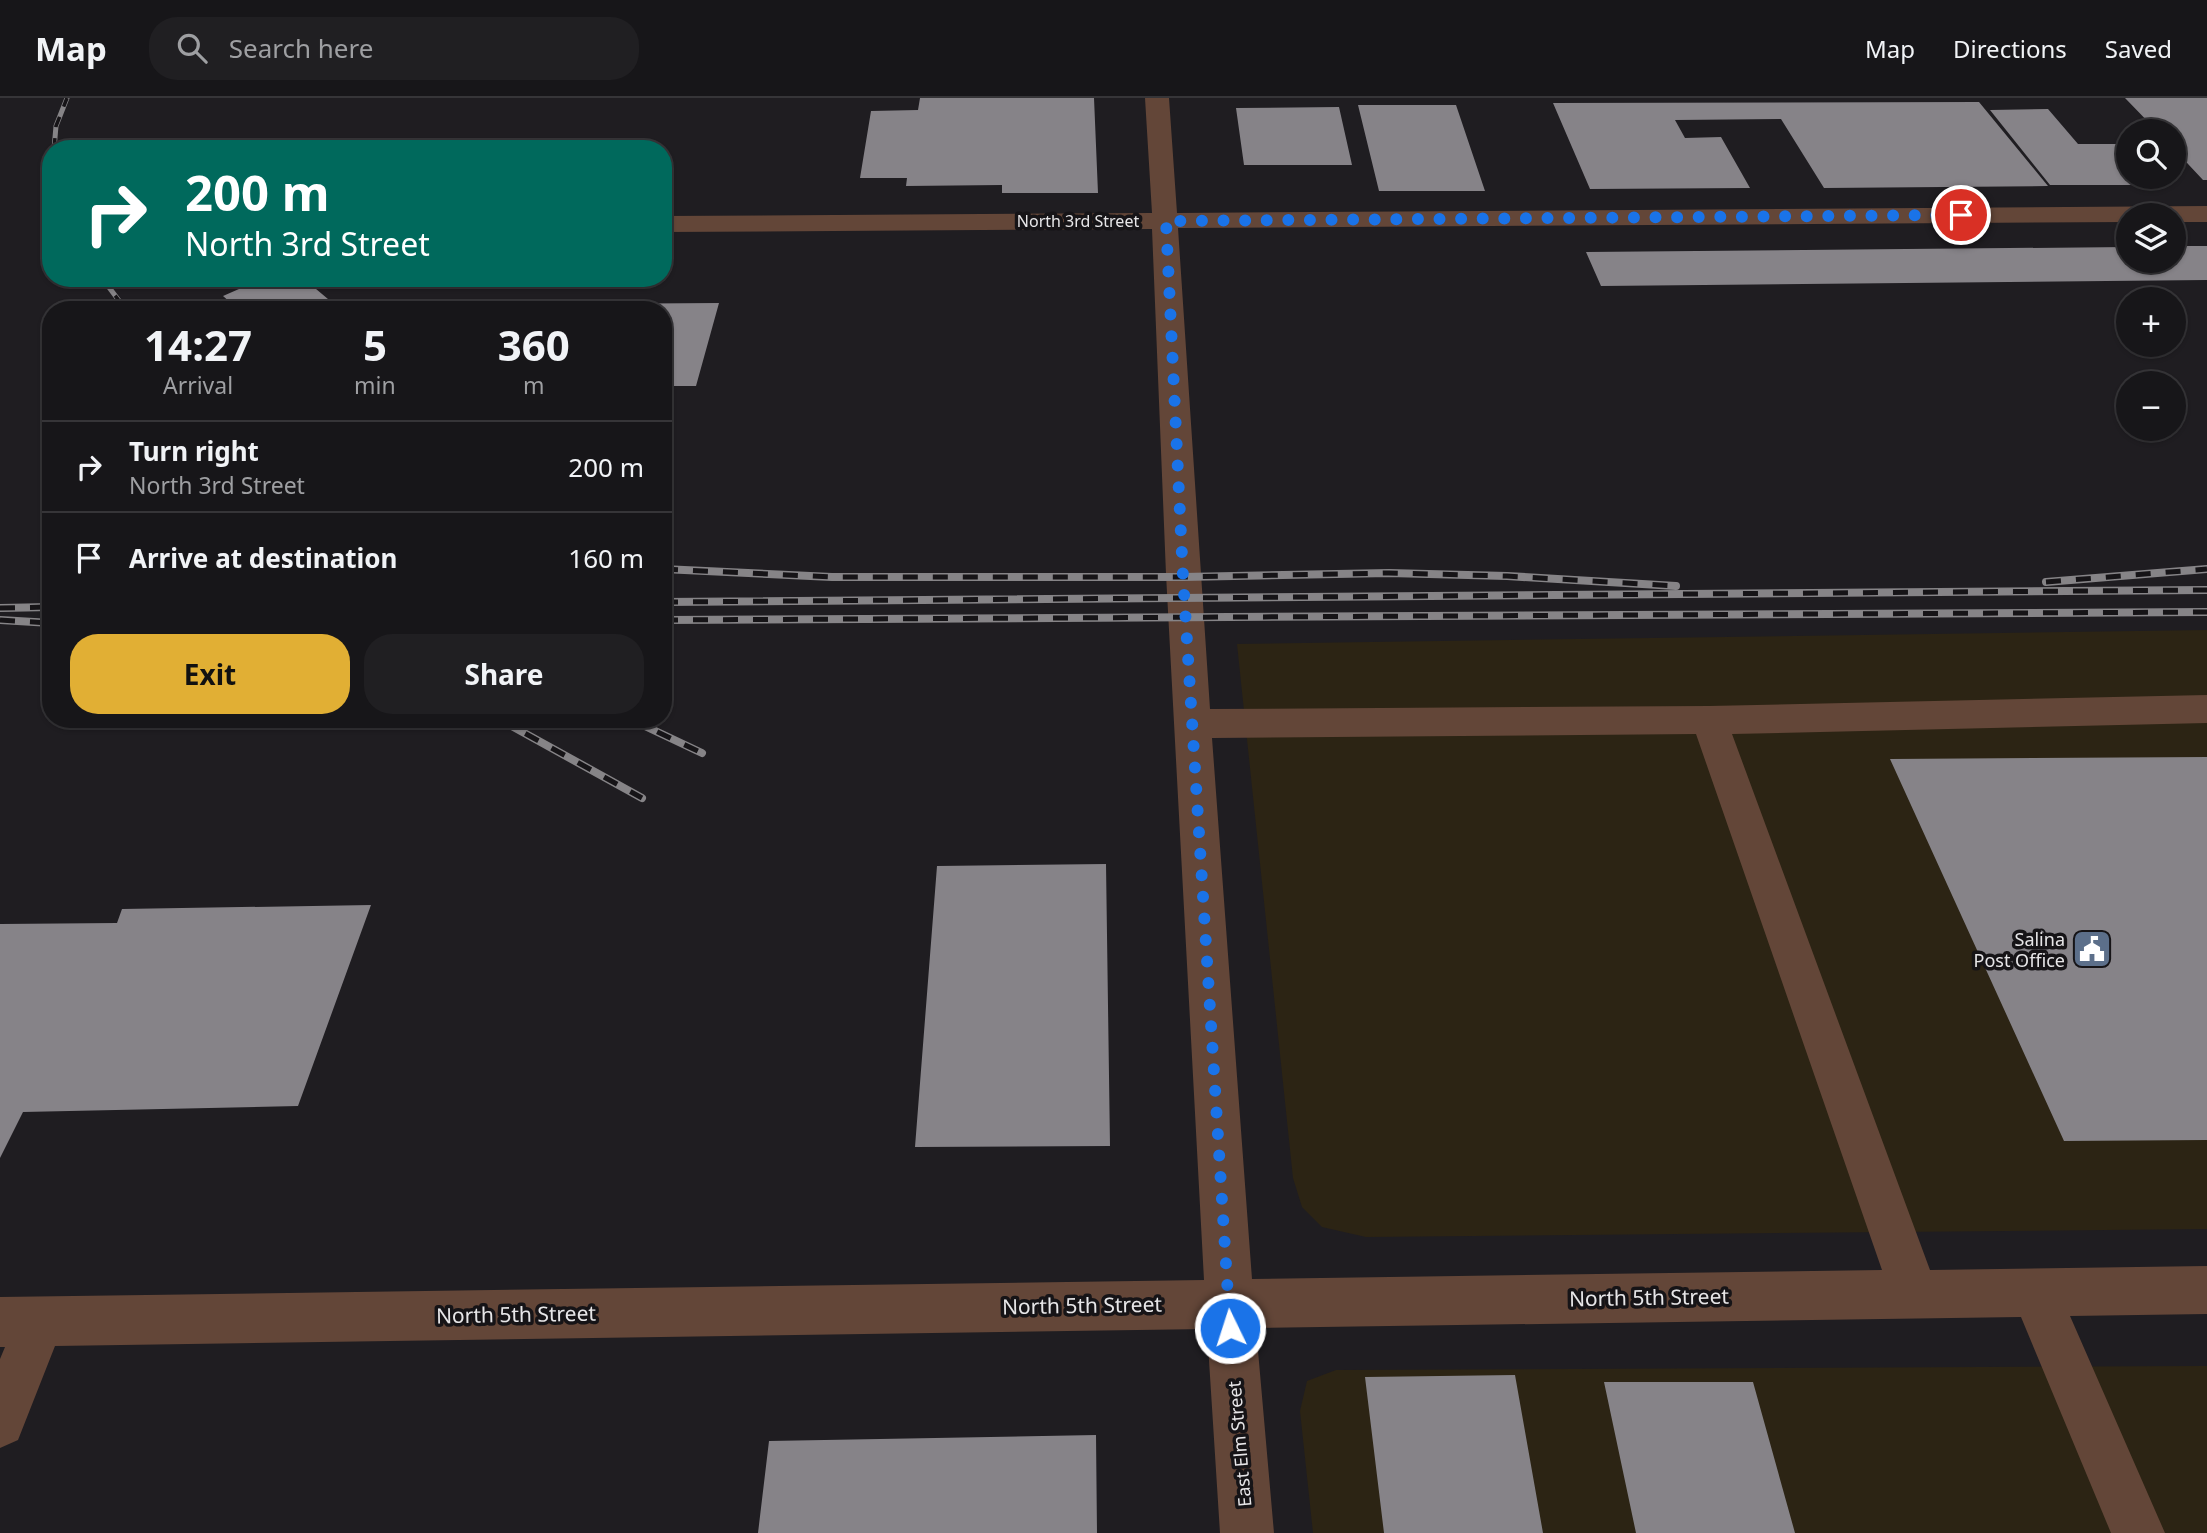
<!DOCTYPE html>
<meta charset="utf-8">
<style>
body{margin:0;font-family:"Noto Sans",sans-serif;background:#201f22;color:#f1f3f6;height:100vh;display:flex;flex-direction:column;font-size:26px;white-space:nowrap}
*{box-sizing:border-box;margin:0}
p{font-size:23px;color:#9e9fa2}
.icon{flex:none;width:38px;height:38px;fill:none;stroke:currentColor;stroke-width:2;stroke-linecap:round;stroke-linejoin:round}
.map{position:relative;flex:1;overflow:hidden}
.drawer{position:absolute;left:42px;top:203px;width:630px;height:427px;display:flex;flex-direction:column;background:#171619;border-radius:28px;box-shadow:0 2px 5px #0004,0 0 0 2px #363538}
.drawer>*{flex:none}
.banner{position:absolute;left:42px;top:42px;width:630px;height:147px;border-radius:28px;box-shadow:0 2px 5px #0004,0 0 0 2px #363538;background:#00695c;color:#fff;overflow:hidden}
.controls{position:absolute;left:2116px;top:21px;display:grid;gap:14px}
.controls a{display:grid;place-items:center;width:70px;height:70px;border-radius:50%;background:#171619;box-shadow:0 2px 5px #0004,0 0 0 2px #363538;font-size:35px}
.pin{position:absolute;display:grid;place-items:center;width:60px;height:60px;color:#fff;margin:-30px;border:4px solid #fff;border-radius:50%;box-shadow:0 2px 7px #0007}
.me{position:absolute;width:77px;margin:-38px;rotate:356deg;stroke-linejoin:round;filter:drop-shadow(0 0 5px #0008)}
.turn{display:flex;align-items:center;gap:24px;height:147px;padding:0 28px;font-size:32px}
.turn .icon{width:91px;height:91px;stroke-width:2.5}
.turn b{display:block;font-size:49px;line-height:60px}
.eta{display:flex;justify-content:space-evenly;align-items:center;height:119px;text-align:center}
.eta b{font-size:42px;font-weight:700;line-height:49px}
.cta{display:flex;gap:14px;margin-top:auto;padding:14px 28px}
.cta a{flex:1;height:80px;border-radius:28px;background:#e1af34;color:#111;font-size:28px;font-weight:700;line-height:80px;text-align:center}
.cta a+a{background:#201f22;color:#f1f3f6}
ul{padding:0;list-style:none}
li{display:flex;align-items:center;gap:21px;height:91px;padding:0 28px;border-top:2px solid #363538}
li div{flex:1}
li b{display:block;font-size:26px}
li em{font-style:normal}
header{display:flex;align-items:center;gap:42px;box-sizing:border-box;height:98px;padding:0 35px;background:#171619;border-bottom:2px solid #363538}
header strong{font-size:33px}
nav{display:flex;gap:38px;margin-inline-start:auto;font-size:24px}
.search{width:490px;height:63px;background:#201f22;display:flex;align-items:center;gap:18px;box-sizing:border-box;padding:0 24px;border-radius:28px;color:#9e9fa2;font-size:26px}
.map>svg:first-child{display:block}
.commercial{fill:#2c2414}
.building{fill:#868388}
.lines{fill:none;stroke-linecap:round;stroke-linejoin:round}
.minor{fill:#634638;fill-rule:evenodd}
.rail-far1-casing{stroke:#868487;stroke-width:5}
.rail-casing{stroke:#868487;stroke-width:8}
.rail-far1{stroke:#161417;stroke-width:3.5;stroke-dasharray:11;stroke-linecap:butt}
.rail{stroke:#161417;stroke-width:5;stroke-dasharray:15;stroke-linecap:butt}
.route{stroke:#1a73e8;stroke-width:12;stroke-dasharray:0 21.6}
.labels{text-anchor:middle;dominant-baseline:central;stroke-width:7;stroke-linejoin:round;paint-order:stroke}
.far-street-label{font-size:16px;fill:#e7e6e8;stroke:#161417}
.poi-label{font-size:18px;fill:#e7e6e8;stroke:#161417;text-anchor:end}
.street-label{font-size:18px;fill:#e7e6e8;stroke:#161417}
.near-street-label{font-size:21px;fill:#e7e6e8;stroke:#161417}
</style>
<header>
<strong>Map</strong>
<div class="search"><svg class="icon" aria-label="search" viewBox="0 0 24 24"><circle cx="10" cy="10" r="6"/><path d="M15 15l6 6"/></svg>Search here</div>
<nav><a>Map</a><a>Directions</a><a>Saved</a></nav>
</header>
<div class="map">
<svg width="2207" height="1435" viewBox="0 0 2207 1435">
<rect width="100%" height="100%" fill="#1f1d21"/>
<path class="commercial" d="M 2207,532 L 2207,1131 L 1366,1139 L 1322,1129 L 1302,1109 L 1293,1080 L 1237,546 Z
M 2207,1268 L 2207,1435 L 1313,1435 L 1300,1313 L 1307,1283 L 1336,1272 Z"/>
<path class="building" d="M 920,0 L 1094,0 L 1098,95 L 1002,95 L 1002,87 L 906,88 L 907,80 L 860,80 L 871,13 L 918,12 Z
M 2125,0 L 2207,0 L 2207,82 L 2203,82 L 2174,51 L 2174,33 L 2157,33 Z
M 1979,4 L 2048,88 L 1824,90 L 1781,21 L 1675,22 L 1685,40 L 1721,39 L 1750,90 L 1590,91 L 1553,5 Z
M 1358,7 L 1456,7 L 1485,93 L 1379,93 Z
M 1339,9 L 1352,67 L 1244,67 L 1236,10 Z
M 2048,11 L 2078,46 L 2127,46 L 2128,79 L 2157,79 L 2164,87 L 2050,87 L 1990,12 Z
M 2174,148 L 2207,148 L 2207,182 L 1601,188 L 1586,154 L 2128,149 L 2128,163 L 2174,163 Z
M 264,180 L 303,180 L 341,212 L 239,212 L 223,198 Z
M 719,205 L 696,288 L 663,288 L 663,212 L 572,212 L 574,206 Z
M 2207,659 L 2207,1042 L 2064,1043 L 1890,661 Z
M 1106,766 L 1110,1048 L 915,1049 L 937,768 Z
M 371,807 L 298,1008 L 23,1014 L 0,1060 L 0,826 L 117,825 L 122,811 Z
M 1515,1277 L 1543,1435 L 1384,1435 L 1365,1279 Z
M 1604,1284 L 1753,1284 L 1795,1435 L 1636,1435 Z
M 1096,1337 L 1097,1435 L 758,1435 L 769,1343 Z"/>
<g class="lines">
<path class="minor" d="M 1145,0 L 1169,0 L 1177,115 L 2207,108 L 2207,124 L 2174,124 L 2174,117 L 2128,117 L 2128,124 L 1178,130 L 1210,611 L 1709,608 L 2207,597 L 2207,625 L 1732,636 L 1930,1172 L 2207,1168 L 2207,1216 L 2070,1218 L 2165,1435 L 2111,1435 L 2021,1219 L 1256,1230 L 1274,1435 L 1220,1435 L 1207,1231 L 55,1248 L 18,1342 L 0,1350 L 0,1261 L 5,1249 L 0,1249 L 0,1199 L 1204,1182 L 1166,476 L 1152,131 L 663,134 L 663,118 L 1152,115 ZM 1696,636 L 1882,1172 L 1252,1181 L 1212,640 Z"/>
<g class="rail-far1-casing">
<path id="rail-far1" d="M 54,51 L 56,28 L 67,0
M 102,180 L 126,212"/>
</g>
<g class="rail-casing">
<path id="rail" d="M 663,471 L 832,479 L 1183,479 L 1389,475 L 1507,478 L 1676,488
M 2046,484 L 2207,471
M 663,504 L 2207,492
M 0,510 L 51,509
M 0,522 L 51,525
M 663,522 L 2207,514
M 499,621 L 642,700
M 630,621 L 702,655"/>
</g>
<use href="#rail-far1" class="rail-far1"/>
<use href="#rail" class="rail"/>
</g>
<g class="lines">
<path class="route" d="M 1230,1230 L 1183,479 L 1166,123 L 1961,117"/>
</g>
<defs>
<g id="civic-square" transform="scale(2.0125)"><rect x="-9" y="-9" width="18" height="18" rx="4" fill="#5c6f8a" stroke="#161417"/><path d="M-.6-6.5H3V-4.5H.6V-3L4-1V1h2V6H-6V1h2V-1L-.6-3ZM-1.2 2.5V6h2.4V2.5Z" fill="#fff"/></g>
</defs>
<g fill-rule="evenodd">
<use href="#civic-square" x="2092" y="851"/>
</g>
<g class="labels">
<g class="far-street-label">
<text x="1078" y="123">North 3rd Street</text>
</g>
<g class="poi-label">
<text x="2065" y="841">Salina<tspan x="2065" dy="21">Post Office</tspan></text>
</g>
<g class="street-label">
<text transform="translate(1239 1346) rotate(-95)">East Elm Street</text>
</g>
<g class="near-street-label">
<text transform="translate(1649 1199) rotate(-1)">North 5th Street</text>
<text transform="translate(1082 1207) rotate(-1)">North 5th Street</text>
<text transform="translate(516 1216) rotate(-1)">North 5th Street</text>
</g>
</g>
</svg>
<div class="controls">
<a><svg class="icon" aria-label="search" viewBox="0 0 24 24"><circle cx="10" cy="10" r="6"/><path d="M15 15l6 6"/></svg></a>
<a><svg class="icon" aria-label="layers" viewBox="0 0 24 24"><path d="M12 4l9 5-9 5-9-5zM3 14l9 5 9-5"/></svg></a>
<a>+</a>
<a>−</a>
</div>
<div class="pin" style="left:1961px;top:117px;background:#d93025"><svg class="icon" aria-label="arrive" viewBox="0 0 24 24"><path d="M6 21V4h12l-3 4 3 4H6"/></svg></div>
<svg class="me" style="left:1230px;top:1230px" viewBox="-20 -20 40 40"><circle r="17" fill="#1a73e8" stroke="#fff" stroke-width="3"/><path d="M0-11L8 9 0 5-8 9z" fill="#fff"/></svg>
<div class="banner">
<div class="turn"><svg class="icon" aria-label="right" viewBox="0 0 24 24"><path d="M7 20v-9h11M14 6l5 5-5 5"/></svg><div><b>200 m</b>North 3rd Street</div></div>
</div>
<section class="drawer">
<div class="eta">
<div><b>14:27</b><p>Arrival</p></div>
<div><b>5</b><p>min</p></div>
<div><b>360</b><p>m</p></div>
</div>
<ul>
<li><svg class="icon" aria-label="right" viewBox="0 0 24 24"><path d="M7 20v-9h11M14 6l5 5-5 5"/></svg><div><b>Turn right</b><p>North 3rd Street</p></div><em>200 m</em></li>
<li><svg class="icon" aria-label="arrive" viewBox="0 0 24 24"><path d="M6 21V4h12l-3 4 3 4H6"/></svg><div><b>Arrive at destination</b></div><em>160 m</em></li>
</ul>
<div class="cta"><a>Exit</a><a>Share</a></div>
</section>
</div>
